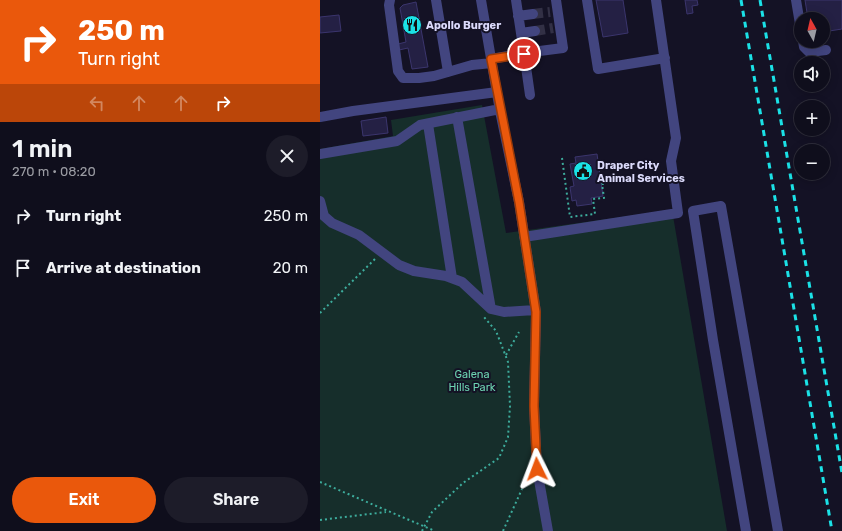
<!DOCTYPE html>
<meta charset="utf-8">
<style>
body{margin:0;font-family:Rubik,sans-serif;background:#1d1c29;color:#f1f3f6;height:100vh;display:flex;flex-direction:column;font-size:15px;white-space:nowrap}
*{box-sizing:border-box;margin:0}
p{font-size:13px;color:#9b9ca3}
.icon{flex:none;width:22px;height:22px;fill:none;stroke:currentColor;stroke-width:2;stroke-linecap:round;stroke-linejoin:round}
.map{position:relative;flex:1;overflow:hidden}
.drawer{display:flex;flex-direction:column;background:#0f0e1c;width:320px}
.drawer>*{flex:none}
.banner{background:#ea580c;color:#fff;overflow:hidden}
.needle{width:26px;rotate:352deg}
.fabs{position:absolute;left:474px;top:12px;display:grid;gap:8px}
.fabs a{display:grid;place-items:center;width:36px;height:36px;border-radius:50%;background:#0f0e1c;box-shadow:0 2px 10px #0003,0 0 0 1px #2f2e3b;font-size:20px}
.pin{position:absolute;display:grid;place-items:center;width:34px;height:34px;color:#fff;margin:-17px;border:2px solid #fff;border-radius:50%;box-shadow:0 1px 4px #0007}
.me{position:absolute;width:44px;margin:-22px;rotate:357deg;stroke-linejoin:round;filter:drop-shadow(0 0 3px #0008)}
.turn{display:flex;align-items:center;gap:14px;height:84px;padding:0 12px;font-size:18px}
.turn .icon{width:52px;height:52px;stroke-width:2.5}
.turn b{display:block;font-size:28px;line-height:34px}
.lanes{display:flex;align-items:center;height:38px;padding:0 12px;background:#0003;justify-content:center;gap:20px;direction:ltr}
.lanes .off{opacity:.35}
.round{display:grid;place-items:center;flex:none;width:42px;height:42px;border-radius:21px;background:#1d1c29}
.overview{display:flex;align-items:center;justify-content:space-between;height:68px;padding:0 12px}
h1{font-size:24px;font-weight:600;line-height:30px}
.cta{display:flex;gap:8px;margin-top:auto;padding:8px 12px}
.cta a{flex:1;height:46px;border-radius:24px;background:#ea580c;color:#fff;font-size:16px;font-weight:600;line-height:46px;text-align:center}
.cta a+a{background:#1d1c29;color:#f1f3f6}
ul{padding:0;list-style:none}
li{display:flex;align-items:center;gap:12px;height:52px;padding:0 12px}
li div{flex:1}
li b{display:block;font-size:15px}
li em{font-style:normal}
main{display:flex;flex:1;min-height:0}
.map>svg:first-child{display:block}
.green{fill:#162e2b}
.building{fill:#242044;stroke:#3b356d}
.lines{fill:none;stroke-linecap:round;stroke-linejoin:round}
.minor-tunnel{stroke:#323045;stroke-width:10;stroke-dasharray:10 5;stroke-linecap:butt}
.path{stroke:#3dac9c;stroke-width:2;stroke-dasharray:2 3;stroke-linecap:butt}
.minor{stroke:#42457f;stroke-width:10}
.rail{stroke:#1be1e6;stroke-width:3;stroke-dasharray:6 5;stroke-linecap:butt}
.route-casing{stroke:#983908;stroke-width:10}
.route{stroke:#ea580c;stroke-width:7}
.labels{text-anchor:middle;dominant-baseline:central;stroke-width:4;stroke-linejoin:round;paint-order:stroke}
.poi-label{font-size:11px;font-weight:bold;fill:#dbdafb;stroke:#141225;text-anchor:start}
.park-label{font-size:11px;fill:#6dd4b2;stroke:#141225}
</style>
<main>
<section class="drawer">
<div class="banner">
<div class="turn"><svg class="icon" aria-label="right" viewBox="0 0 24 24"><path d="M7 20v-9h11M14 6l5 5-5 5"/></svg><div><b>250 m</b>Turn right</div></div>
<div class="lanes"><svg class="icon off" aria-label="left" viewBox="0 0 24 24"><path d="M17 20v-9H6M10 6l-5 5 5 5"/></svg><svg class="icon off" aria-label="ahead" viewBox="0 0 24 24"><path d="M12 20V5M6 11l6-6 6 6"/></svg><svg class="icon off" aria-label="ahead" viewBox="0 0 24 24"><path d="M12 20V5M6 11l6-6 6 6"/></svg><svg class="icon" aria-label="right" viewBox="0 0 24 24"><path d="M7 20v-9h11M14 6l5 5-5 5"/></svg></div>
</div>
<div class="overview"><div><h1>1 min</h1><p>270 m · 08:20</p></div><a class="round"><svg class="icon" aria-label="close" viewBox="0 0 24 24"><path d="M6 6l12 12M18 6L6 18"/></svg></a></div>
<ul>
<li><svg class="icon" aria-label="right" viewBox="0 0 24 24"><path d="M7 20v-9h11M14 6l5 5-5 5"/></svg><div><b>Turn right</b></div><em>250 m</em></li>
<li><svg class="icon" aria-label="arrive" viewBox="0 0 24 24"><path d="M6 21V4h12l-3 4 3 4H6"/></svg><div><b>Arrive at destination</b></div><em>20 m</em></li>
</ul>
<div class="cta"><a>Exit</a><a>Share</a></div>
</section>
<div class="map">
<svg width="522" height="531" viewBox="0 0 522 531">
<rect width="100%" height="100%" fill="#141225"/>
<path class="green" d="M 162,105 L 186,233 L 352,210 L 407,531 L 0,531 L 0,149 L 73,136 L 71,120 Z"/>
<path class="building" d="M 276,0 L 303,0 L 308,33 L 283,37 Z
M 365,0 L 377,0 L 378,5 L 372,6 L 373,13 L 367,14 Z
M 485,0 L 522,0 L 522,29 L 503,32 L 503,19 L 488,19 Z
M 96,2 L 108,67 L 92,69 L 88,48 L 79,50 L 78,44 L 86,42 L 80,8 L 83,5 Z
M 19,15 L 21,31 L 0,33 L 0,17 Z
M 66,117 L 68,133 L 43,136 L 41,121 Z
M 277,154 L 283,196 L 271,198 L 272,204 L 257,206 L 256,200 L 252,201 L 250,187 L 254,186 L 250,164 L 256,163 L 255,157 Z"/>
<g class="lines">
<path class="minor-tunnel" d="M 213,14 L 230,12
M 215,31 L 233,28"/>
<path class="path" d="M 242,158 L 250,217 L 275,214 L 273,199 L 284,198 L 282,184 L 283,184 L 283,179
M 0,313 L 55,259
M 186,355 L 199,332
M 0,482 L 115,531
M 0,520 L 66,512
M 102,531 L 112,512 L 143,483 L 179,458 L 188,437 L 190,406 L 188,362 L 176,331 L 164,317
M 183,531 L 202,489"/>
<path class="minor" d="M 70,0 L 69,5 L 78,71 L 83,78 L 99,78 L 114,76 L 152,65 L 172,63
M 116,0 L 128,72
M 161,0 L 180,111 L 199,202 L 216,312 L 214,406 L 217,469 L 228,531
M 196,0 L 204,53 L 243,48 L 236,0
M 267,0 L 278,69 L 345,58
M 476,0 L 481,30
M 198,16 L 213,14
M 201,33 L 215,31
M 483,41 L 484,47 L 489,52 L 506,50
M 171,59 L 204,53 L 210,95
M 0,117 L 33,111 L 177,92
M 137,117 L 171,309
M 108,124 L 132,278
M 0,154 L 77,141 L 100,125 L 180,109
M 0,201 L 4,216 L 12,223 L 39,235 L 79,265 L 94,271 L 126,276 L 142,282 L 171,309 L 184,312 L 215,310
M 204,237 L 358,213 L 351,161 L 356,138 L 336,0
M 426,531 L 393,340 L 373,211 L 401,206 L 458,531"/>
<path class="rail" d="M 421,0 L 512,531
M 440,0 L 522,473"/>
</g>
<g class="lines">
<g class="route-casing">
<path id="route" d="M 204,54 L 171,59 L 199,202 L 216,312 L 214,406 L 217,469"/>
</g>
<use href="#route" class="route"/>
</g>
<defs>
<g id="restaurant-disc" transform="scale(1)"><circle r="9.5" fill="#1be1e6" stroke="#141225"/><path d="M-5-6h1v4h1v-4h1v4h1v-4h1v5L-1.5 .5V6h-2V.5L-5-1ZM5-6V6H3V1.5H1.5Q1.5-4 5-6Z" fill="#111"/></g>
<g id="civic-disc" transform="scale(1)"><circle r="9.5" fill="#1be1e6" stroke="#141225"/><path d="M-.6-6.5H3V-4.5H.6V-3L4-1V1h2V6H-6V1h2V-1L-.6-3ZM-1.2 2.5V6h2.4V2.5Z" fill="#111"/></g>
</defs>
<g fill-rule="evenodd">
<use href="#restaurant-disc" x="92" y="25"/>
<use href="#civic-disc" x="263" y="171"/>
</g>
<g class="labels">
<g class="poi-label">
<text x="106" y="25">Apollo Burger</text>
<text x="277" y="165">Draper City<tspan x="277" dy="13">Animal Services</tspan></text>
</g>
<g class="park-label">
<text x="152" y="374">Galena<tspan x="152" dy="13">Hills Park</tspan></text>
</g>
</g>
</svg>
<div class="fabs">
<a><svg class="needle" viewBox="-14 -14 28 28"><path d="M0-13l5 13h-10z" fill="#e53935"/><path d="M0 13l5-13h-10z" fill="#9b9ca3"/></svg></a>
<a><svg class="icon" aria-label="sound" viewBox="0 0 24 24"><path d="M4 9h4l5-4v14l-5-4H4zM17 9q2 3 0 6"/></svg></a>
<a>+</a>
<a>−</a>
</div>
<div class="pin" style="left:204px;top:54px;background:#d93025"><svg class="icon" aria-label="arrive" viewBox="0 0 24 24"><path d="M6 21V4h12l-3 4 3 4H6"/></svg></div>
<svg class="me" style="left:217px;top:469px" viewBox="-20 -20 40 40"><path d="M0-17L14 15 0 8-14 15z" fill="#ea580c" stroke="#fff" stroke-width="4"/></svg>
</div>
</main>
